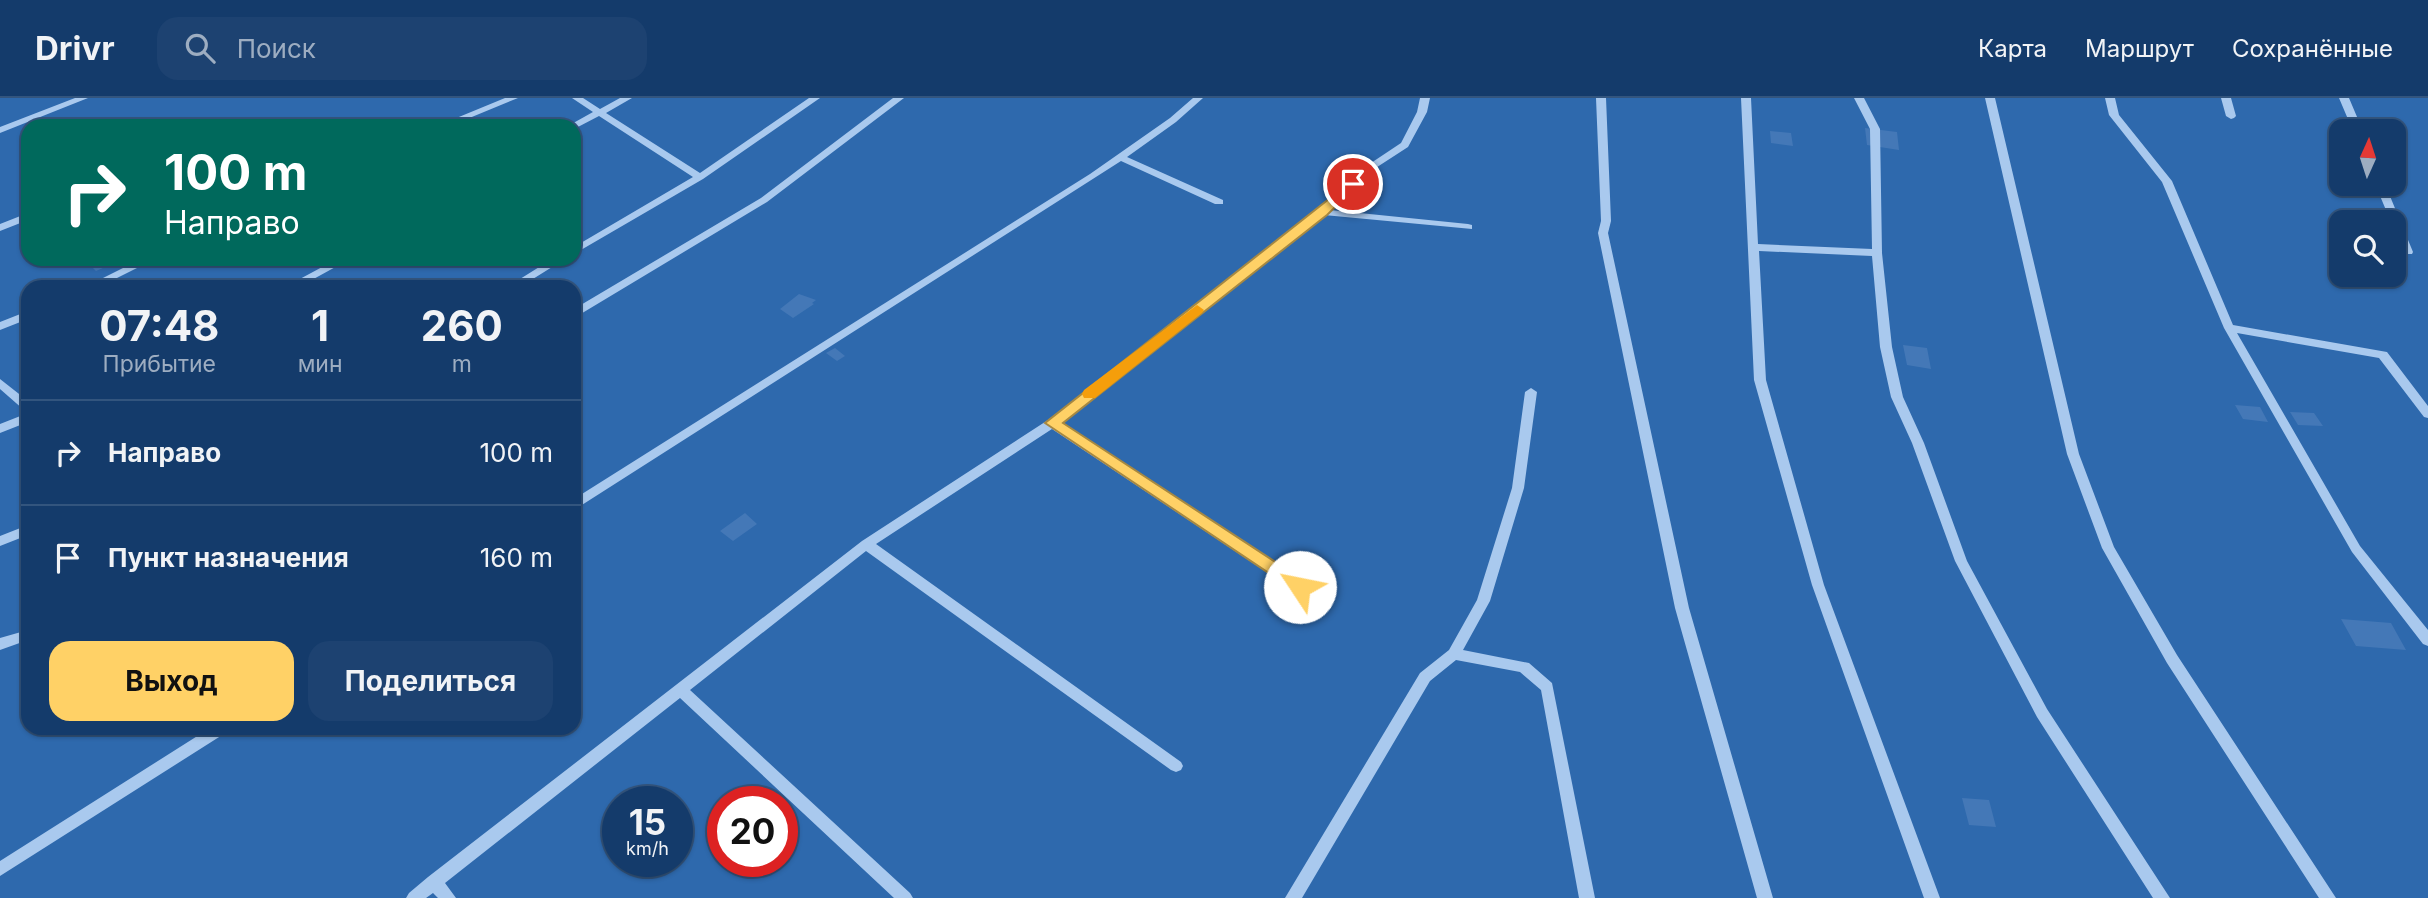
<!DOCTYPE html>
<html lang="ru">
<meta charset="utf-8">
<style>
body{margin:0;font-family:Inter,sans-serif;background:#1d4271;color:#f1f3f6;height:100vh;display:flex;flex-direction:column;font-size:26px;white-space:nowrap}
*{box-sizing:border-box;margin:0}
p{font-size:23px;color:#9dadc1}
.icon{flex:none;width:38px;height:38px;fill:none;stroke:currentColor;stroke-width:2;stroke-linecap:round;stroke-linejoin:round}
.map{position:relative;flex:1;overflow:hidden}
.panel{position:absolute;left:21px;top:182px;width:560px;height:455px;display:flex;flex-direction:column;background:#143b6b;border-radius:21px;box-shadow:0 2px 5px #0004,0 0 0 2px #33557e}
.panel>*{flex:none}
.guide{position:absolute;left:21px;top:21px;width:560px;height:147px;border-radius:21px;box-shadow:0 2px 5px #0004,0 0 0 2px #33557e;background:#00695c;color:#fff;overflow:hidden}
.needle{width:46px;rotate:3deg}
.tools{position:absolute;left:2329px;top:21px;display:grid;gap:14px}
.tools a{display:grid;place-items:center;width:77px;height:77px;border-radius:14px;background:#143b6b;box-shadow:0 2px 5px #0004,0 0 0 2px #33557e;font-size:35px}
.speed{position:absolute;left:602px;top:688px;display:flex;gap:14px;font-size:35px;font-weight:700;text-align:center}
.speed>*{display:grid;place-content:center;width:91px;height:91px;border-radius:50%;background:#143b6b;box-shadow:0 2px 5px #0004,0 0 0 2px #33557e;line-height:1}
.speed small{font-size:18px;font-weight:400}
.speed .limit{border:10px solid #d22;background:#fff;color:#111}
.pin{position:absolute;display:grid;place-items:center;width:60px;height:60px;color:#fff;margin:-30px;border:4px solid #fff;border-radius:50%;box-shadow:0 2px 7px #0007}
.me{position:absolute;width:77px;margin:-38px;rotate:304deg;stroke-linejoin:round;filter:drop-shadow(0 0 5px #0008)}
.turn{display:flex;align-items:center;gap:24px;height:147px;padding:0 28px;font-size:32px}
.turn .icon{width:91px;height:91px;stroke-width:2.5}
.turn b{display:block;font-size:49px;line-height:60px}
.eta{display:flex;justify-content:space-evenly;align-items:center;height:119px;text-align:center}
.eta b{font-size:42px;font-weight:700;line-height:49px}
.button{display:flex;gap:14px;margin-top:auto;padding:14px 28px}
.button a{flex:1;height:80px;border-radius:21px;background:#ffd166;color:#111;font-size:28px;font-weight:700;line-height:80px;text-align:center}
.button a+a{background:#1d4271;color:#f1f3f6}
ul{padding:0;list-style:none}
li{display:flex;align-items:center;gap:21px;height:105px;padding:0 28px;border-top:2px solid #33557e}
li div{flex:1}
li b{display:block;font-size:26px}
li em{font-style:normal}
header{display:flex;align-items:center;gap:42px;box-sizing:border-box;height:98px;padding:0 35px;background:#143b6b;border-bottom:2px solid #33557e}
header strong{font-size:33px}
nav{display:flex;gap:38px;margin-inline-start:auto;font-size:24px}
.search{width:490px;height:63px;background:#1d4271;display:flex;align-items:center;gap:18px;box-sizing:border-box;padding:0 24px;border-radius:21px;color:#9dadc1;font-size:26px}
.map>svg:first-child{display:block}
.green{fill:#2e69ad;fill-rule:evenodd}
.building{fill:#4478b7}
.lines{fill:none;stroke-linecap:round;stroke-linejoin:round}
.minor{fill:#a9c9ee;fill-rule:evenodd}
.route{fill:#ffd166;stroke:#a68842;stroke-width:2}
.slow{fill:#f59e0b}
</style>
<header>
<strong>Drivr</strong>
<div class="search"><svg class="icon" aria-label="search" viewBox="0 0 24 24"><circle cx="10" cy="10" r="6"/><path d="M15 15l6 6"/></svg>Поиск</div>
<nav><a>Карта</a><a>Маршрут</a><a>Сохранённые</a></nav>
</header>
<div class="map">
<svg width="2428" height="800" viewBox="0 0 2428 800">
<rect width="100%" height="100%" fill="#1b4f8f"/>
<path class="green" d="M 0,0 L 2428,0 L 2428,800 L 0,800 ZM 28,28 L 574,28 L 574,161 L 28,161 ZM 2342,33 L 2394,33 L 2394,86 L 2342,86 ZM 2342,124 L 2394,124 L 2394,177 L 2342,177 ZM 28,189 L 574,189 L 574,630 L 28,630 ZM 618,704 L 677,704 L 677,763 L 618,763 ZM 723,704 L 782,704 L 782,763 L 723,763 Z"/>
<path class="building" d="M 1865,30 L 1897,34 L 1899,52 L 1867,47 Z
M 1770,33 L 1791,35 L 1793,48 L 1771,45 Z
M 102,161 L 117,161 L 119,163 L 96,173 L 90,167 Z
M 799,196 L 816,202 L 812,205 L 814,206 L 793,220 L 780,211 Z
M 1903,247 L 1927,250 L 1931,271 L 1907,267 Z
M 835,250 L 845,258 L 837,263 L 826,255 Z
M 2235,307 L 2260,309 L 2268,324 L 2243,321 Z
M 2290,314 L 2314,315 L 2323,328 L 2298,327 Z
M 745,415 L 757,426 L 733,443 L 720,433 Z
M 2341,521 L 2391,525 L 2406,552 L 2356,548 Z
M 1962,700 L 1989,702 L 1996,729 L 1969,727 Z"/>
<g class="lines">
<path class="minor" d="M 75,0 L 88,0 L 0,35 L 0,29 Z
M 505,0 L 518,0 L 450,28 L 437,28 Z
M 572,0 L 583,0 L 600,11 L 620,0 L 632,0 L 606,15 L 700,75 L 809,0 L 820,0 L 703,81 L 574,156 L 574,149 L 693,79 L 599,18 L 576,30 L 568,28 L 593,14 Z
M 893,0 L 904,0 L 767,104 L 574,220 L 574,211 L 761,100 Z
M 1193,0 L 1203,0 L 1176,24 L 1127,59 L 1223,102 L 1223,106 L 1215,106 L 1121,63 L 574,412 L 574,401 L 1090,76 L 1170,20 Z
M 1420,0 L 1430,0 L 1427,14 L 1408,49 L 1371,73 L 1330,112 L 1468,126 L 1472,127 L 1472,131 L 1324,117 L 1060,325 L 1305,485 L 1306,489 L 1305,493 L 1295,493 L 1052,331 L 876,446 L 1181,664 L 1183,668 L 1181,672 L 1176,674 L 1171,672 L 866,453 L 690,592 L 910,795 L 913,800 L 894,800 L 680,600 L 445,785 L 456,800 L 438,800 L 433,795 L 426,800 L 406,800 L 409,795 L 428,779 L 862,443 L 1048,322 L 1318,112 L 1365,69 L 1401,45 L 1417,14 Z
M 1596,0 L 1606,0 L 1611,123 L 1608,135 L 1689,510 L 1773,800 L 1757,800 L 1675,510 L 1598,135 L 1601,123 Z
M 1741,0 L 1751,0 L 1758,146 L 1872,151 L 1870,31 L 1854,0 L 1864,0 L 1880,31 L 1882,155 L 1892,249 L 1903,299 L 1924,345 L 1967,463 L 2047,611 L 2170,800 L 2153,800 L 2037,619 L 1955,463 L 1912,345 L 1891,299 L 1880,249 L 1872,158 L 1759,153 L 1766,282 L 1824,487 L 1940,800 L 1924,800 L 1812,487 L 1754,282 Z
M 1985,0 L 1995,0 L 2079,356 L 2114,449 L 2177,557 L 2336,800 L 2319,800 L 2167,565 L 2102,450 L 2067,356 Z
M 2105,0 L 2115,0 L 2119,17 L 2172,83 L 2233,227 L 2387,254 L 2428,308 L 2428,320 L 2424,319 L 2379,260 L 2237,235 L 2360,448 L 2428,532 L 2428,548 L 2423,546 L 2352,454 L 2224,230 L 2162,84 L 2109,17 Z
M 2221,0 L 2231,0 L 2236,18 L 2234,20 L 2231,21 L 2226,18 Z
M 2339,0 L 2349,0 L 2363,33 L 2353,33 Z
M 2375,86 L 2385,86 L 2413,154 L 2412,156 L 2404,156 L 2403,154 L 2394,132 L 2394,124 L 2391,124 Z
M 28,115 L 28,122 L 0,133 L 0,126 Z
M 141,161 L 155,161 L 99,189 L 85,189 Z
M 337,161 L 350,161 L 299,189 L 285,189 Z
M 552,161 L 565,161 L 520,189 L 507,189 Z
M 28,213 L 28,221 L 0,232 L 0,224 Z
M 0,281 L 28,303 L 28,313 L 24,312 L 0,291 Z
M 1531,290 L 1537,294 L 1524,390 L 1490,503 L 1463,552 L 1529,565 L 1552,585 L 1595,800 L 1579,800 L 1541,592 L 1520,574 L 1456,562 L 1430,583 L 1302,800 L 1285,800 L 1420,575 L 1449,552 L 1477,502 L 1512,390 L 1525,294 Z
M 28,315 L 28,324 L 0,335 L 0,326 Z
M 28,427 L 28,437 L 0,448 L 0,438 Z
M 28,532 L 28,542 L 0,552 L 0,540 Z
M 210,630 L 229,630 L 227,634 L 0,778 L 0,763 Z"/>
</g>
<path class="route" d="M 1353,82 L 1359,86 L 1357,88 L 1327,117 L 1063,325 L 1306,484 L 1309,489 L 1306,494 L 1300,496 L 1045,325 Z"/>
<path class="slow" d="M 1197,207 L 1204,212 L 1202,215 L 1095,300 L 1084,300 L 1082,296 L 1084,292 Z"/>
</svg>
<div class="tools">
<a><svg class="needle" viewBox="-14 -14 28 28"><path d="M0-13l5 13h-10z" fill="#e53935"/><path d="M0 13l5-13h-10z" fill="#9dadc1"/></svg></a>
<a><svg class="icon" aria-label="search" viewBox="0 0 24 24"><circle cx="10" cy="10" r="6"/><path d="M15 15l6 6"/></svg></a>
</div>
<div class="speed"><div>15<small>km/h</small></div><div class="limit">20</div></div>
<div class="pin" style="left:1353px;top:86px;background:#d93025"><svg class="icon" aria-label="arrive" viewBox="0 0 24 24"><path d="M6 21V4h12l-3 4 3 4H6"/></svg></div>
<svg class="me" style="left:1300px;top:489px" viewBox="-20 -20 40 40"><circle r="19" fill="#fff"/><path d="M0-13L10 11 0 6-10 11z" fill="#ffd166"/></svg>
<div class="guide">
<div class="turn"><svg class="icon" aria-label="right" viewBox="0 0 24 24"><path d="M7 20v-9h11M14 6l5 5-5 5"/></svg><div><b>100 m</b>Направо</div></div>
</div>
<section class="panel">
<div class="eta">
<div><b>07:48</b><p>Прибытие</p></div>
<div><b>1</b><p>мин</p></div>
<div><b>260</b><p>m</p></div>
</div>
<ul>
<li><svg class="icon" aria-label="right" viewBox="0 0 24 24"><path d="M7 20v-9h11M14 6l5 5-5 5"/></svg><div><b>Направо</b></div><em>100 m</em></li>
<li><svg class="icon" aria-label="arrive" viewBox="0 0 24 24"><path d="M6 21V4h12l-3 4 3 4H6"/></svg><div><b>Пункт назначения</b></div><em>160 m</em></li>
</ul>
<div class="button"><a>Выход</a><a>Поделиться</a></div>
</section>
</div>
